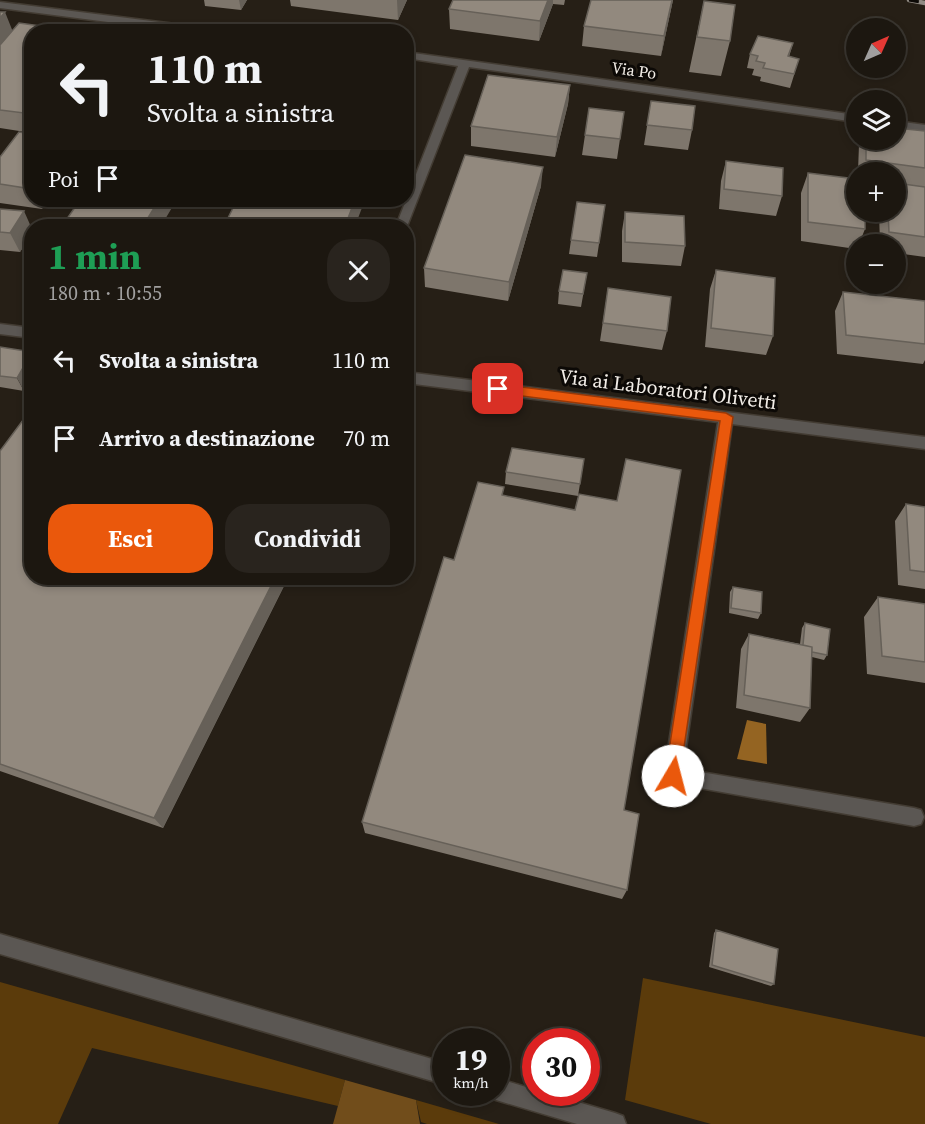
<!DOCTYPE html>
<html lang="it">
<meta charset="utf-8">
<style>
body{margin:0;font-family:"Source Serif 4",serif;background:#29241e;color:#f1f3f6;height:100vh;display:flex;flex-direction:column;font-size:22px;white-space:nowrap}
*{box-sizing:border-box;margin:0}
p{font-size:20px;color:#a09f9f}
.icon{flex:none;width:33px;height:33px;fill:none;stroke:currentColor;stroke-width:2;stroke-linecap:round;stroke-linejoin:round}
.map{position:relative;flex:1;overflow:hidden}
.panel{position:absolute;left:24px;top:219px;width:390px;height:366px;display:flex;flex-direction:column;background:#1c1710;border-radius:24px;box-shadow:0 3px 9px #0003,0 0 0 2px #3a3630}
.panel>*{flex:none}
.banner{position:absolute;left:24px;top:24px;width:390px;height:183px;border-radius:24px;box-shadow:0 3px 9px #0003,0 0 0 2px #3a3630;background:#1c1710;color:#f1f3f6;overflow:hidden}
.needle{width:39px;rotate:45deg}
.buttons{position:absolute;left:846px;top:18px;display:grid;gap:12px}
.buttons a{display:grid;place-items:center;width:60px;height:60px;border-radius:50%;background:#1c1710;box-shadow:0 3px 9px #0003,0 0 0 2px #3a3630;font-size:30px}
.speed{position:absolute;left:432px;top:1028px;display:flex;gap:12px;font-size:30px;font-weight:700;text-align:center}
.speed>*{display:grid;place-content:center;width:78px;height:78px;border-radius:50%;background:#1c1710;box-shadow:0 3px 9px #0003,0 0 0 2px #3a3630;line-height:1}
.speed small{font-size:15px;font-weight:400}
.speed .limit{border:9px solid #d22;background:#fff;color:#111}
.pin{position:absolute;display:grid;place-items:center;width:51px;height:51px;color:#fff;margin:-26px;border-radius:12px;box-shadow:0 3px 9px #0006}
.me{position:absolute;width:66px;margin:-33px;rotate:8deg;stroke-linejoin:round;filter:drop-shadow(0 0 4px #0008)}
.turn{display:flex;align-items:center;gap:21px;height:126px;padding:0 24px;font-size:27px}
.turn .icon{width:78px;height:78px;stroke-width:2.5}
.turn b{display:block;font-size:42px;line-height:51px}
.then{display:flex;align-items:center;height:57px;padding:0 24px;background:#0003;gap:12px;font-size:22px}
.round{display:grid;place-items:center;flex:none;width:63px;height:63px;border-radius:24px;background:#29241e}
.overview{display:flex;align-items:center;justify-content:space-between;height:102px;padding:0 24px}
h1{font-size:36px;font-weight:700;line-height:45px;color:#1e9e55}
.primary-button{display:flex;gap:12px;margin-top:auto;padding:12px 24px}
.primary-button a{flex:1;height:69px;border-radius:24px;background:#ea580c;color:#fff;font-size:24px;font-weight:700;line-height:69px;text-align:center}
.primary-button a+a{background:#29241e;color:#f1f3f6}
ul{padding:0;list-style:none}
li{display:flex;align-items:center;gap:18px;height:78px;padding:0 24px}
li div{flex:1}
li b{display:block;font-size:22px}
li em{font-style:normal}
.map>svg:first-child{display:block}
.green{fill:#5b3b0b}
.forest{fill:#714d1b}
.water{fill:#946422}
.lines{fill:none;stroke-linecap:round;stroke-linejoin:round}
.minor-casing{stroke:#433c33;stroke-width:3}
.tertiary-casing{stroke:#433c33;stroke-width:3}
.minor{fill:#5b5753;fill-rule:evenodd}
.tertiary{fill:#5b5753;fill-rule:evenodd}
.rail-casing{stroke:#918b84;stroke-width:4.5}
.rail{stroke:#0c0906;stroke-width:3;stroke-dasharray:10;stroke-linecap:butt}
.wall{fill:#7e766c}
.shaded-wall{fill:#666058}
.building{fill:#92897e;stroke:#666058;stroke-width:1.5}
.route{fill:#ea580c;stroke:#983908;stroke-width:1.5}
.labels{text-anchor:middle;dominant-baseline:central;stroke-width:6;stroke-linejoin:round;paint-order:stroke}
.far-street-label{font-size:16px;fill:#f2ede7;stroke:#0c0906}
.street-label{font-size:20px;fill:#f2ede7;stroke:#0c0906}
</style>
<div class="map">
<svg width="925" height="1124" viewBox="0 0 925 1124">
<rect width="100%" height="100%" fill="#261f16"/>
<path class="green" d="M 643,978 L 925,1037 L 925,1124 L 711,1124 L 625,1100 Z
M 0,982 L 345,1080 L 338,1106 L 92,1048 L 58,1124 L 0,1124 Z
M 416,1100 L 499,1124 L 427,1124 L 421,1122 Z"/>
<path class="forest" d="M 345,1080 L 416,1100 L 420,1124 L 333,1124 Z"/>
<path class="water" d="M 747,720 L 766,724 L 767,764 L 737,759 Z"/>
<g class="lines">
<g class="minor-casing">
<path id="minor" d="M 0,2 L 215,29 L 220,32 L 185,32 L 0,8 Z
M 406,52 L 856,115 L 856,122 L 469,67 L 406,229 L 406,226 L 396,226 L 458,66 L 406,58 Z
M 896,121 L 925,125 L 925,133 L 896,129 Z
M 0,324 L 32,328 L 32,338 L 0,334 Z
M 406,372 L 925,437 L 925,449 L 732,424 L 683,769 L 914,808 L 921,810 L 924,817 L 921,824 L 914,826 L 666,782 L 664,776 L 718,422 L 406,383 Z"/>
</g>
<g class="tertiary-casing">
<path id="tertiary" d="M 0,934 L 446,1063 L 446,1085 L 0,954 Z
M 496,1078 L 536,1090 L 536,1092 L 544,1092 L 615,1113 L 623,1116 L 626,1124 L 577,1124 L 496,1100 L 488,1097 L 486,1092 L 496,1092 Z"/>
</g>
<use href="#minor" class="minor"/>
<use href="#tertiary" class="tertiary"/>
<g class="rail-casing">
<path id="rail" d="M 909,0 L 925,3"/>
</g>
<use href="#rail" class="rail"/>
</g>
<path class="wall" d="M 204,0 L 247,0 L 241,10 L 205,6 Z
M 290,0 L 407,0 L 398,20 L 291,6 Z
M 453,0 L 565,0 L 564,5 L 553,4 L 539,41 L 450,29 L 449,9 Z
M 673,0 L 661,56 L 582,46 L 584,26 Z
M 704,1 L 730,41 L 721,76 L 689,72 Z
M 0,12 L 12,31 L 32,32 L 32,133 L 0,128 Z
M 793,43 L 789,57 L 795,72 L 790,88 L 760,81 L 761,77 L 752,75 L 754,69 L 747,68 L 750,54 Z
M 570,85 L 568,104 L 555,157 L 471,146 L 471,126 Z
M 651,101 L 692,130 L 688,150 L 644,145 Z
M 624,112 L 617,159 L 582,155 L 585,135 Z
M 925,131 L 925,257 L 896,253 L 896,244 L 880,244 L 879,212 L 896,212 L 896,172 L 858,172 L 859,144 L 860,140 L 896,140 Z
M 32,134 L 32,200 L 48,200 L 42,209 L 0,203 L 0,157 Z
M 726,161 L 782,196 L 776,216 L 719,209 L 721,181 Z
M 808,173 L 865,229 L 859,244 L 856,244 L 856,249 L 801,241 L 801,193 Z
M 541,186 L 508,301 L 425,287 L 424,268 Z
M 605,205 L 597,257 L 569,254 L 571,240 Z
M 0,209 L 32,229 L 32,233 L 20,252 L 0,250 Z
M 625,212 L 685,246 L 681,266 L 622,262 L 622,231 Z
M 716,270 L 773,336 L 766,355 L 705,347 L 710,289 Z
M 587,273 L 581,307 L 558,304 L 559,291 Z
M 608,288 L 667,331 L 662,350 L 600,341 Z
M 843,292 L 925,301 L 925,360 L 923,364 L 837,354 L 835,311 Z
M 0,347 L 24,391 L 0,387 Z
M 0,451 L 32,578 L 288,578 L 163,828 L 0,771 Z
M 584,459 L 578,496 L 505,484 L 506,472 Z
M 906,504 L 925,507 L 925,589 L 898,585 L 895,521 Z
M 454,560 L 624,810 L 627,890 L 622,899 L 365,833 L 362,822 Z
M 733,587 L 761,613 L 758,619 L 729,613 L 730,592 Z
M 878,597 L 925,604 L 925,683 L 867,674 L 864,617 Z
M 805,623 L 827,655 L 824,660 L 812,657 L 810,708 L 800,722 L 736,708 L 741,649 L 749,634 L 800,644 L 802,628 Z
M 716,930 L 774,984 L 771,986 L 709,967 L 714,933 Z"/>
<path class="shaded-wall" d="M 239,0 L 247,0 L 241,10 Z
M 397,0 L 407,0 L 398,20 Z
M 548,0 L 553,0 L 553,4 L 539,41 L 540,21 Z
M 672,0 L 673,0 L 661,56 L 664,36 Z
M 5,12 L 13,32 L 0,48 L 0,18 Z
M 414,76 L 415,96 L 407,117 L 406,96 Z
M 570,85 L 568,104 L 555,157 L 557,137 Z
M 543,167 L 541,186 L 508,301 L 509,282 Z
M 38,200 L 48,200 L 42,209 Z
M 159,200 L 176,200 L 176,201 L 161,226 L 143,226 Z
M 355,200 L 365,200 L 355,226 L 345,226 Z
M 24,211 L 32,229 L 32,233 L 20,252 L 10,233 Z
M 32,353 L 32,377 L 24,391 L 17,378 Z
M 275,578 L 288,578 L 163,828 L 154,818 Z"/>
<path class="building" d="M 453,0 L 548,0 L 540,21 L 449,9 Z
M 591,0 L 672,0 L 664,36 L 584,26 Z
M 704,1 L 735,5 L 730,41 L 697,37 Z
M 0,12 L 5,12 L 0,18 Z
M 19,23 L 84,32 L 32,32 L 32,114 L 0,110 L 0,45 Z
M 758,36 L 793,43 L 788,56 L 799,59 L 794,74 L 763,68 L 765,63 L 756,61 L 758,56 L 750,54 Z
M 406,75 L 414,76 L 406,96 Z
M 488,75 L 570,85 L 557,137 L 471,126 Z
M 651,101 L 695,106 L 692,130 L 647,125 Z
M 589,108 L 624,112 L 620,139 L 585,135 Z
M 896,128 L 925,131 L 925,168 L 866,160 L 866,140 L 896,140 Z
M 19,132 L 32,134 L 32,189 L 0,184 L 0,157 Z
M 465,155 L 543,167 L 509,282 L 424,268 Z
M 726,161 L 783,168 L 782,196 L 724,189 Z
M 808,173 L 856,179 L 856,212 L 865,212 L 865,229 L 808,222 Z
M 896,183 L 925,187 L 925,237 L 889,232 L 888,212 L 896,212 Z
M 80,200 L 159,200 L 143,226 L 62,226 Z
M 237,200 L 355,200 L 345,226 L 224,226 Z
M 577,202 L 605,205 L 599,243 L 571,240 Z
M 0,209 L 24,211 L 10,233 L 0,232 Z
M 625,212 L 684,216 L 685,246 L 625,242 Z
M 563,270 L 587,273 L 583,294 L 559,291 Z
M 716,270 L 775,278 L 773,336 L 711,328 Z
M 608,288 L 671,297 L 667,331 L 603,323 Z
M 843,292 L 925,301 L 925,344 L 846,335 Z
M 0,347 L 32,352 L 17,378 L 0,376 Z
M 32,408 L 32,578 L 275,578 L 154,818 L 0,764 L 0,451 Z
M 512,448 L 584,459 L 580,484 L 506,472 Z
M 626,459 L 681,470 L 624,810 L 639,814 L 627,890 L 362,822 L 444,557 L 454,560 L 478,482 L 504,487 L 502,495 L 575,510 L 579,494 L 617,501 Z
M 906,504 L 925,507 L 925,572 L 910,570 Z
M 733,587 L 762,592 L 761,613 L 731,608 Z
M 878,597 L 925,604 L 925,662 L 882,656 Z
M 805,623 L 830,629 L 827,655 L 812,652 L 812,647 L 803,645 Z
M 749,634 L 812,647 L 810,708 L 744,695 Z
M 716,930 L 778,949 L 774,984 L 712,965 Z"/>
<path class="route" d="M 498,384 L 726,413 L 733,417 L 679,781 L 673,783 L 668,781 L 665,776 L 720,421 L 498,393 L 492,389 Z"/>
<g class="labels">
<g class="far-street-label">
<text transform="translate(634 70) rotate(8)">Via Po</text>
</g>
<g class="street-label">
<text transform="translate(668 389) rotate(7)">Via ai Laboratori Olivetti</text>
</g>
</g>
</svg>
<div class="buttons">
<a><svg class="needle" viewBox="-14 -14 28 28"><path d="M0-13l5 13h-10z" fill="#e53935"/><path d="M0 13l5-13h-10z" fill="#a09f9f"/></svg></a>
<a><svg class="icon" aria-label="layers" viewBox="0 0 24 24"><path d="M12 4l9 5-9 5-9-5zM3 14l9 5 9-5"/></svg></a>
<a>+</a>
<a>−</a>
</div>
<div class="speed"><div>19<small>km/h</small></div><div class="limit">30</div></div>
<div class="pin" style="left:498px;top:389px;background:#d93025"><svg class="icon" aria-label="arrive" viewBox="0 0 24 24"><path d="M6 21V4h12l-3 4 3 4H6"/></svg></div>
<svg class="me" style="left:673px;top:776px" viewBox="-20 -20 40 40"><circle r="19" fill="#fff"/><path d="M0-13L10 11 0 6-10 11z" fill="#ea580c"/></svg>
<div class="banner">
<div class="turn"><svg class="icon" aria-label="left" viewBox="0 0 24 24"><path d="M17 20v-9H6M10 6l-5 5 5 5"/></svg><div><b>110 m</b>Svolta a sinistra</div></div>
<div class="then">Poi<svg class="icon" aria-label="arrive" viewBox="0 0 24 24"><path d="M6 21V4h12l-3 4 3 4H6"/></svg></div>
</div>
<section class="panel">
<div class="overview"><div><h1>1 min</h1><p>180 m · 10:55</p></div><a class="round"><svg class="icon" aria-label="close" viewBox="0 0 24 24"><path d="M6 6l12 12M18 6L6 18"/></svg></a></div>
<ul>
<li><svg class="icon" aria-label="left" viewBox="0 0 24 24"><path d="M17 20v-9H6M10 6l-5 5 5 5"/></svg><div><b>Svolta a sinistra</b></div><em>110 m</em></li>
<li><svg class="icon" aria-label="arrive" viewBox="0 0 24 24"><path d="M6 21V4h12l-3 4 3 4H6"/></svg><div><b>Arrivo a destinazione</b></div><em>70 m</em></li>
</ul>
<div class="primary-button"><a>Esci</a><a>Condividi</a></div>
</section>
</div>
